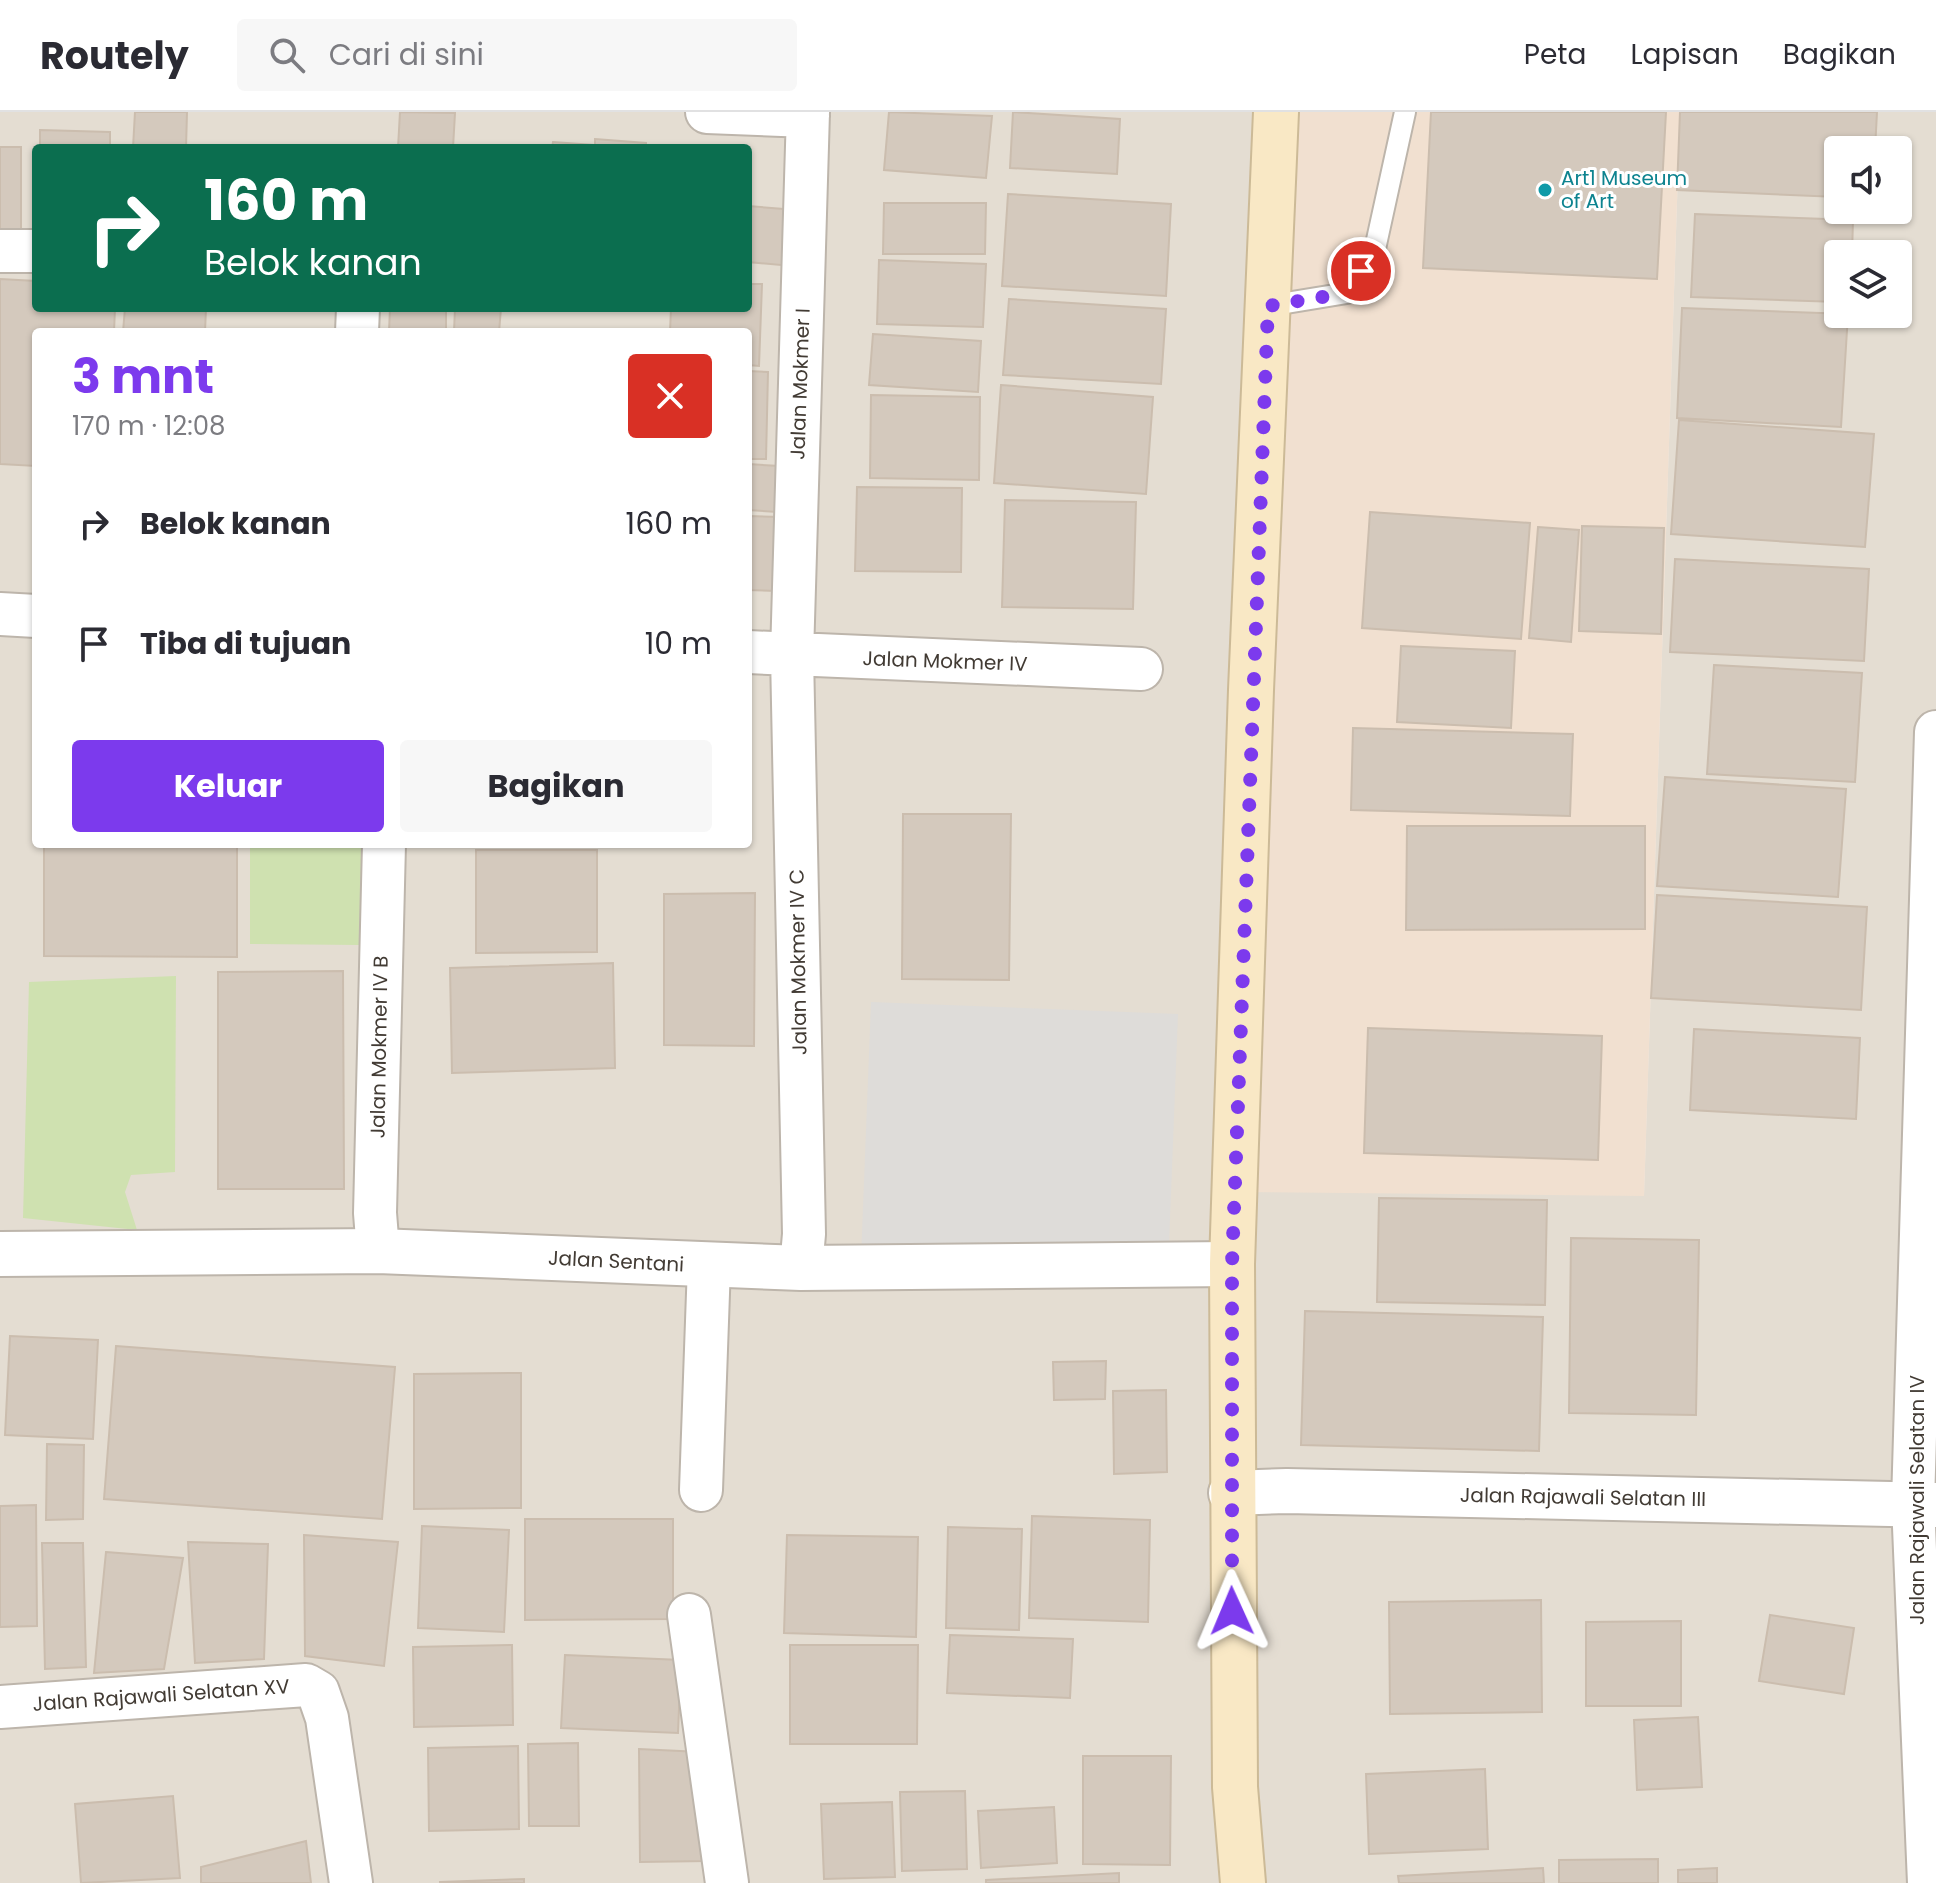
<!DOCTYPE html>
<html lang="id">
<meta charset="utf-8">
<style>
body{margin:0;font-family:Poppins,sans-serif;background:#f7f7f7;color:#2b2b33;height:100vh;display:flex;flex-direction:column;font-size:30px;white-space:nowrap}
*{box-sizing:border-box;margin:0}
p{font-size:26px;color:#7c7c81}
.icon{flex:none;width:44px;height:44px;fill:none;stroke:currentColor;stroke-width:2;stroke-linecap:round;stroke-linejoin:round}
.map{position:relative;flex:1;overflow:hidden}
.side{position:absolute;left:32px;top:216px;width:720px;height:520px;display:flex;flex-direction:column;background:#fff;border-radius:8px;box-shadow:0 2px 6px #0004}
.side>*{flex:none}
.banner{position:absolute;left:32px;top:32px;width:720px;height:168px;border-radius:8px;box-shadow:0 2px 6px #0004;background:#0b6e4f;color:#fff;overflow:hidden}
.buttons{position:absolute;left:1824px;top:24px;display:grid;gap:16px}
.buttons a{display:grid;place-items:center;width:88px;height:88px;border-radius:8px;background:#fff;box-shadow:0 2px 6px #0004;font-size:40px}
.pin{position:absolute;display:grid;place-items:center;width:68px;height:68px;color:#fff;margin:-34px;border:4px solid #fff;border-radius:50%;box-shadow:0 2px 8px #0007}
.me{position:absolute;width:88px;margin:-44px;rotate:359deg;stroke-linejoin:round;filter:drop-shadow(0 0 6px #0008)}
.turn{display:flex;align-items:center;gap:28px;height:168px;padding:0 40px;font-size:36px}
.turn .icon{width:104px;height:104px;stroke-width:2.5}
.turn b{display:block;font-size:56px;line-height:68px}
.round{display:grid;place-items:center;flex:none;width:84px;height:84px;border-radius:8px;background:#f7f7f7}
.overview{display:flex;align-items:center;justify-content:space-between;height:136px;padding:0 40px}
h1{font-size:48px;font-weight:700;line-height:60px;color:#7c3aed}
.button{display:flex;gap:16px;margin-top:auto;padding:16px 40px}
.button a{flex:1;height:92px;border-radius:8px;background:#7c3aed;color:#fff;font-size:32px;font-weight:700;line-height:92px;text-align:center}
.button a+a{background:#f7f7f7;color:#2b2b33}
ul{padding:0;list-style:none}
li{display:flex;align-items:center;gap:24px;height:120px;padding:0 40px}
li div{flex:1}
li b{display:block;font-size:30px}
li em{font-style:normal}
header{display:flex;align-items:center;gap:48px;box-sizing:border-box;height:112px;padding:0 40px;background:#fff;border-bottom:2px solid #e1e1e2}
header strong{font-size:38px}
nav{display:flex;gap:44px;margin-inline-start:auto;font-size:28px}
.search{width:560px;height:72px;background:#f7f7f7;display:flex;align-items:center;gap:20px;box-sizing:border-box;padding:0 28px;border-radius:8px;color:#7c7c81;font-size:30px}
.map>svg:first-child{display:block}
.residential{fill:#e4ddd2;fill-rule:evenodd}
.commercial{fill:#f1e0d0}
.green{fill:#cfe1b0}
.parking{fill:#dedcd9}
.building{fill:#d4c9bd;stroke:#cbbdae;stroke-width:2}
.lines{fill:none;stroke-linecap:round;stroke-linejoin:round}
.service-casing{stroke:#bdb5ab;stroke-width:24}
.minor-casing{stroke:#bdb5ab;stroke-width:46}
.tertiary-casing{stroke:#bdb5ab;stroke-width:48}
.secondary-casing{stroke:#ccba97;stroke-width:48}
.service{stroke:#fff;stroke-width:20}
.minor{stroke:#fff;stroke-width:42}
.tertiary{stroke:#fff;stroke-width:44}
.secondary{stroke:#f9e8c5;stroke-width:44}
.route{stroke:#7c3aed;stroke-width:14;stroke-dasharray:0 25.2}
.culture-dot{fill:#0f9aa8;stroke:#fff;stroke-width:3}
.labels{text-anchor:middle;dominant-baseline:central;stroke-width:6;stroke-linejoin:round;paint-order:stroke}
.culture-label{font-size:20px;fill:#0d838f;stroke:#fff;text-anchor:start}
.street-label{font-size:20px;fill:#423b34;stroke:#fff}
</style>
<header>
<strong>Routely</strong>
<div class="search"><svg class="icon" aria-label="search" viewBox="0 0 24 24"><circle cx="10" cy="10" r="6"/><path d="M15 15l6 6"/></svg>Cari di sini</div>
<nav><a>Peta</a><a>Lapisan</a><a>Bagikan</a></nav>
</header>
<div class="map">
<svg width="1936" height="1771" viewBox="0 0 1936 1771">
<rect width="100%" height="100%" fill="#f0ebe4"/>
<path class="residential" d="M 0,0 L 1258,0 L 1644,1083 L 1680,0 L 1936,0 L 1936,1771 L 0,1771 ZM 36,36 L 748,36 L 748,196 L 36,196 ZM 1838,38 L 1898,38 L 1898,98 L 1838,98 ZM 1838,142 L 1898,142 L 1898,202 L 1838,202 ZM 36,220 L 748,220 L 748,732 L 36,732 Z"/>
<path class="commercial" d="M 1258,0 L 1680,0 L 1644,1084 L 1243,1080 Z"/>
<path class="green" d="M 250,732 L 364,732 L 359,833 L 250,832 Z
M 176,864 L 175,1060 L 131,1063 L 125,1080 L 137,1118 L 23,1106 L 29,870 Z"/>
<path class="parking" d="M 871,890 L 1178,902 L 1168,1158 L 861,1147 Z"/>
<path class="building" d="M 135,0 L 187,0 L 186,36 L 133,36 Z
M 400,0 L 455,1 L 453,36 L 398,36 Z
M 889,0 L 992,4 L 986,66 L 884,58 Z
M 1013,0 L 1120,7 L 1117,62 L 1010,56 Z
M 1431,0 L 1666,0 L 1657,167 L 1423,156 Z
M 1680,0 L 1877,0 L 1875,38 L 1838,38 L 1838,85 L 1677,78 Z
M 40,18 L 110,20 L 110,36 L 40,36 Z
M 595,27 L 646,31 L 646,36 L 595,36 Z
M 553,30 L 593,33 L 592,36 L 552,36 Z
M 0,35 L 21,35 L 21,124 L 0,125 Z
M 1008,82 L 1171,92 L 1166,184 L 1002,174 Z
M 884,91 L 986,91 L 985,142 L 883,142 Z
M 748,94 L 796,98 L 792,154 L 748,150 Z
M 1695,102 L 1853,108 L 1852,142 L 1838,142 L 1838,190 L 1691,185 Z
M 879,148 L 986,152 L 983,215 L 877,212 Z
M 0,167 L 36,169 L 36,196 L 115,196 L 114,220 L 36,220 L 36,354 L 0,352 Z
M 748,172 L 762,172 L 759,254 L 748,253 L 748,220 L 670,220 L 671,196 L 748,196 Z
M 1009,187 L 1166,197 L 1161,272 L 1003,263 Z
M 125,196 L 206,196 L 205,220 L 123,220 Z
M 390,196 L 446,196 L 446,220 L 389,220 Z
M 455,196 L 501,196 L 499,220 L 454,220 Z
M 1682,196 L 1848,202 L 1841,315 L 1677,306 Z
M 873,222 L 981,229 L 978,280 L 869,273 Z
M 748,259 L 768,260 L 766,347 L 748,347 Z
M 1001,273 L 1153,285 L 1146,382 L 994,371 Z
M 871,283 L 980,285 L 979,368 L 870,366 Z
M 1679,308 L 1874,322 L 1865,435 L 1671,422 Z
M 748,352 L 779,354 L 777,400 L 748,398 Z
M 857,375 L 962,376 L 961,460 L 855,459 Z
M 1005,388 L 1136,390 L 1133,497 L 1002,495 Z
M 1370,400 L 1530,411 L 1521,527 L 1362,516 Z
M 748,404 L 780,405 L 776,479 L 748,478 Z
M 1582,414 L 1664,416 L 1661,522 L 1579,519 Z
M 1538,415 L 1579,418 L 1571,530 L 1529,526 Z
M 1675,447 L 1869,457 L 1864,549 L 1670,540 Z
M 1401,534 L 1515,539 L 1511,616 L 1397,610 Z
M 1714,553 L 1862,561 L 1855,670 L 1707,662 Z
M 1353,616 L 1573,622 L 1570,704 L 1351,698 Z
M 1665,665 L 1846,677 L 1838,785 L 1657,774 Z
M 903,702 L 1011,702 L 1009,868 L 902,867 Z
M 1407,714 L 1645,714 L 1645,817 L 1406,818 Z
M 502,732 L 623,732 L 623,735 Z
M 44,735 L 237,735 L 237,845 L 44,844 Z
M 476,738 L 597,738 L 597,840 L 476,841 Z
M 755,781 L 754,934 L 664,933 L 664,782 Z
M 1657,783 L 1867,795 L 1861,898 L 1651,886 Z
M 613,851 L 615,956 L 452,961 L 450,856 Z
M 343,859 L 344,1077 L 218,1077 L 218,860 Z
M 1368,916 L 1602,924 L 1598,1048 L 1364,1041 Z
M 1694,917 L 1860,926 L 1856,1007 L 1690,998 Z
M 1379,1086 L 1547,1088 L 1545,1193 L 1377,1190 Z
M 1571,1126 L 1699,1128 L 1696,1303 L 1569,1301 Z
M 1305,1199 L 1543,1205 L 1539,1339 L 1301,1333 Z
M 10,1224 L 98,1228 L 93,1327 L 5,1323 Z
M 116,1234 L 395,1255 L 382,1407 L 104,1387 Z
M 1106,1249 L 1105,1287 L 1054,1288 L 1053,1250 Z
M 521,1261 L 521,1396 L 414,1397 L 414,1262 Z
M 1166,1278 L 1167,1360 L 1114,1362 L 1113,1279 Z
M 47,1332 L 84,1333 L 83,1407 L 46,1408 Z
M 36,1393 L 37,1514 L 0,1515 L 0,1394 Z
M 1032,1404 L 1150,1408 L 1148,1510 L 1029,1506 Z
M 525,1407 L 673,1407 L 673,1507 L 525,1508 Z
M 422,1414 L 509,1418 L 504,1520 L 418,1516 Z
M 948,1415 L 1022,1417 L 1019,1518 L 946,1516 Z
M 304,1423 L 398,1430 L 384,1554 L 305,1544 Z
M 787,1423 L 918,1425 L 916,1525 L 784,1521 Z
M 188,1430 L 268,1432 L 264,1547 L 195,1551 Z
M 42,1431 L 83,1431 L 86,1555 L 45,1557 Z
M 106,1440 L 183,1446 L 164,1557 L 94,1561 Z
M 1541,1488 L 1542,1600 L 1390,1602 L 1389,1490 Z
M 1770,1503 L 1854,1516 L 1844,1582 L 1759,1569 Z
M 1681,1509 L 1681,1594 L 1586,1594 L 1586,1510 Z
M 950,1523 L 1073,1527 L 1070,1586 L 947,1581 Z
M 512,1533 L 513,1613 L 414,1615 L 413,1535 Z
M 790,1533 L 918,1533 L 917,1632 L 790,1632 Z
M 565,1543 L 681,1548 L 678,1621 L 561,1616 Z
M 1698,1605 L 1702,1675 L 1637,1678 L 1634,1608 Z
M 578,1631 L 579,1714 L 529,1714 L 528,1632 Z
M 518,1634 L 519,1717 L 429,1719 L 428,1636 Z
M 639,1637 L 700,1640 L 707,1749 L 640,1750 Z
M 1083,1644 L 1171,1644 L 1170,1753 L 1083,1752 Z
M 1485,1657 L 1488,1737 L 1369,1742 L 1366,1662 Z
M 965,1679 L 967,1757 L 902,1759 L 900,1680 Z
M 173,1684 L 180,1766 L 81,1771 L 75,1692 Z
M 892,1690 L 895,1765 L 824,1767 L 821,1692 Z
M 1054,1695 L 1057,1751 L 981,1756 L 978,1699 Z
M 306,1729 L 311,1771 L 201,1771 L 201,1755 Z
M 1658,1747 L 1658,1771 L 1559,1771 L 1559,1748 Z
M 1543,1756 L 1544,1771 L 1399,1771 L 1398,1764 Z
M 1717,1756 L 1717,1771 L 1678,1771 L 1678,1758 Z
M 1119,1761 L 1119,1771 L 986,1771 L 986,1768 Z
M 524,1767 L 524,1771 L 439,1770 Z"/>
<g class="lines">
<g class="service-casing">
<path id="service" d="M 1268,194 L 1347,181 L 1375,137 L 1405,0"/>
</g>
<g class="minor-casing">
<path id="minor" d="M 707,0 L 808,4
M 0,139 L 36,139
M 357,220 L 358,196
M 0,502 L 36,504
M 748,540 L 1141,557
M 378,1139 L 375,1101 L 384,732
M 801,1156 L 804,1122 L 792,543 L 808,0
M 701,1378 L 709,1153
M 689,1503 L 727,1771
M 0,1595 L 306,1573 L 318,1580 L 327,1606 L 351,1771
M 1929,1771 L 1913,1391 L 1936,620"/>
</g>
<g class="tertiary-casing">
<path id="tertiary" d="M 0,1142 L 378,1139 L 801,1156 L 1232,1152
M 1231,1381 L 1287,1379 L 1936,1393"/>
</g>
<g class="secondary-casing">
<path id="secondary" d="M 1243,1771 L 1235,1675 L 1232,1152 L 1251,578 L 1276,0"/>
</g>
<use href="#service" class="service"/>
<use href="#minor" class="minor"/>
<use href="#tertiary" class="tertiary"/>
<use href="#secondary" class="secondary"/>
</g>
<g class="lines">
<path class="route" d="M 1232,1499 L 1232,1152 L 1268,194 L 1347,181 L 1361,159"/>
</g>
<circle class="culture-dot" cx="1545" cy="78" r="8"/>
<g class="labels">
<g class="culture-label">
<text x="1561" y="66">Art1 Museum<tspan x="1561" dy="23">of Art</tspan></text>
</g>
<g class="street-label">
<text transform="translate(800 272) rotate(-88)">Jalan Mokmer I</text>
<text transform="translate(945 549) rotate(2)">Jalan Mokmer IV</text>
<text transform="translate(798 850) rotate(-91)">Jalan Mokmer IV C</text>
<text transform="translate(379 935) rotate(-89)">Jalan Mokmer IV B</text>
<text transform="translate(616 1149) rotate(3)">Jalan Sentani</text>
<text transform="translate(1583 1385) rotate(1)">Jalan Rajawali Selatan III</text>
<text transform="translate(1917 1388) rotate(-90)">Jalan Rajawali Selatan IV</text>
<text transform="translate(161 1583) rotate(-4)">Jalan Rajawali Selatan XV</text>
</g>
</g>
</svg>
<div class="buttons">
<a><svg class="icon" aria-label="sound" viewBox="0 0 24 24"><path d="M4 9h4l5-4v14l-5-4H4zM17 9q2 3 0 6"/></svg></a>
<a><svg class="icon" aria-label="layers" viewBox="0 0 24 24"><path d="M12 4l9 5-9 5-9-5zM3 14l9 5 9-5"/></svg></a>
</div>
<div class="pin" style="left:1361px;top:159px;background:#d93025"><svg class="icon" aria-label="arrive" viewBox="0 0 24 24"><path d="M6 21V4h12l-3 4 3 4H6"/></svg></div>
<svg class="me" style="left:1232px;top:1499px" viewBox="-20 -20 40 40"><path d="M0-17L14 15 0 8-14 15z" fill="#7c3aed" stroke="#fff" stroke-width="4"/></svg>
<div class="banner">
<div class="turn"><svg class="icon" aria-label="right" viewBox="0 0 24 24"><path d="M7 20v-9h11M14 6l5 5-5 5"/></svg><div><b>160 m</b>Belok kanan</div></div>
</div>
<section class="side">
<div class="overview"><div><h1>3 mnt</h1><p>170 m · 12:08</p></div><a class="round" style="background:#d93025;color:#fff"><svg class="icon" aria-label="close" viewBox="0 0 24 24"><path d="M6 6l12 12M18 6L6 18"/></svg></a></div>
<ul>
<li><svg class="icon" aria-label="right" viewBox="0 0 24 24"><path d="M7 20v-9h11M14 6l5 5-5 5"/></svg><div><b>Belok kanan</b></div><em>160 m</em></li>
<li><svg class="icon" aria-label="arrive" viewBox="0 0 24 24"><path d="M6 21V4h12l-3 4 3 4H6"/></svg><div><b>Tiba di tujuan</b></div><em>10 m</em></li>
</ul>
<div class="button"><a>Keluar</a><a>Bagikan</a></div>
</section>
</div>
